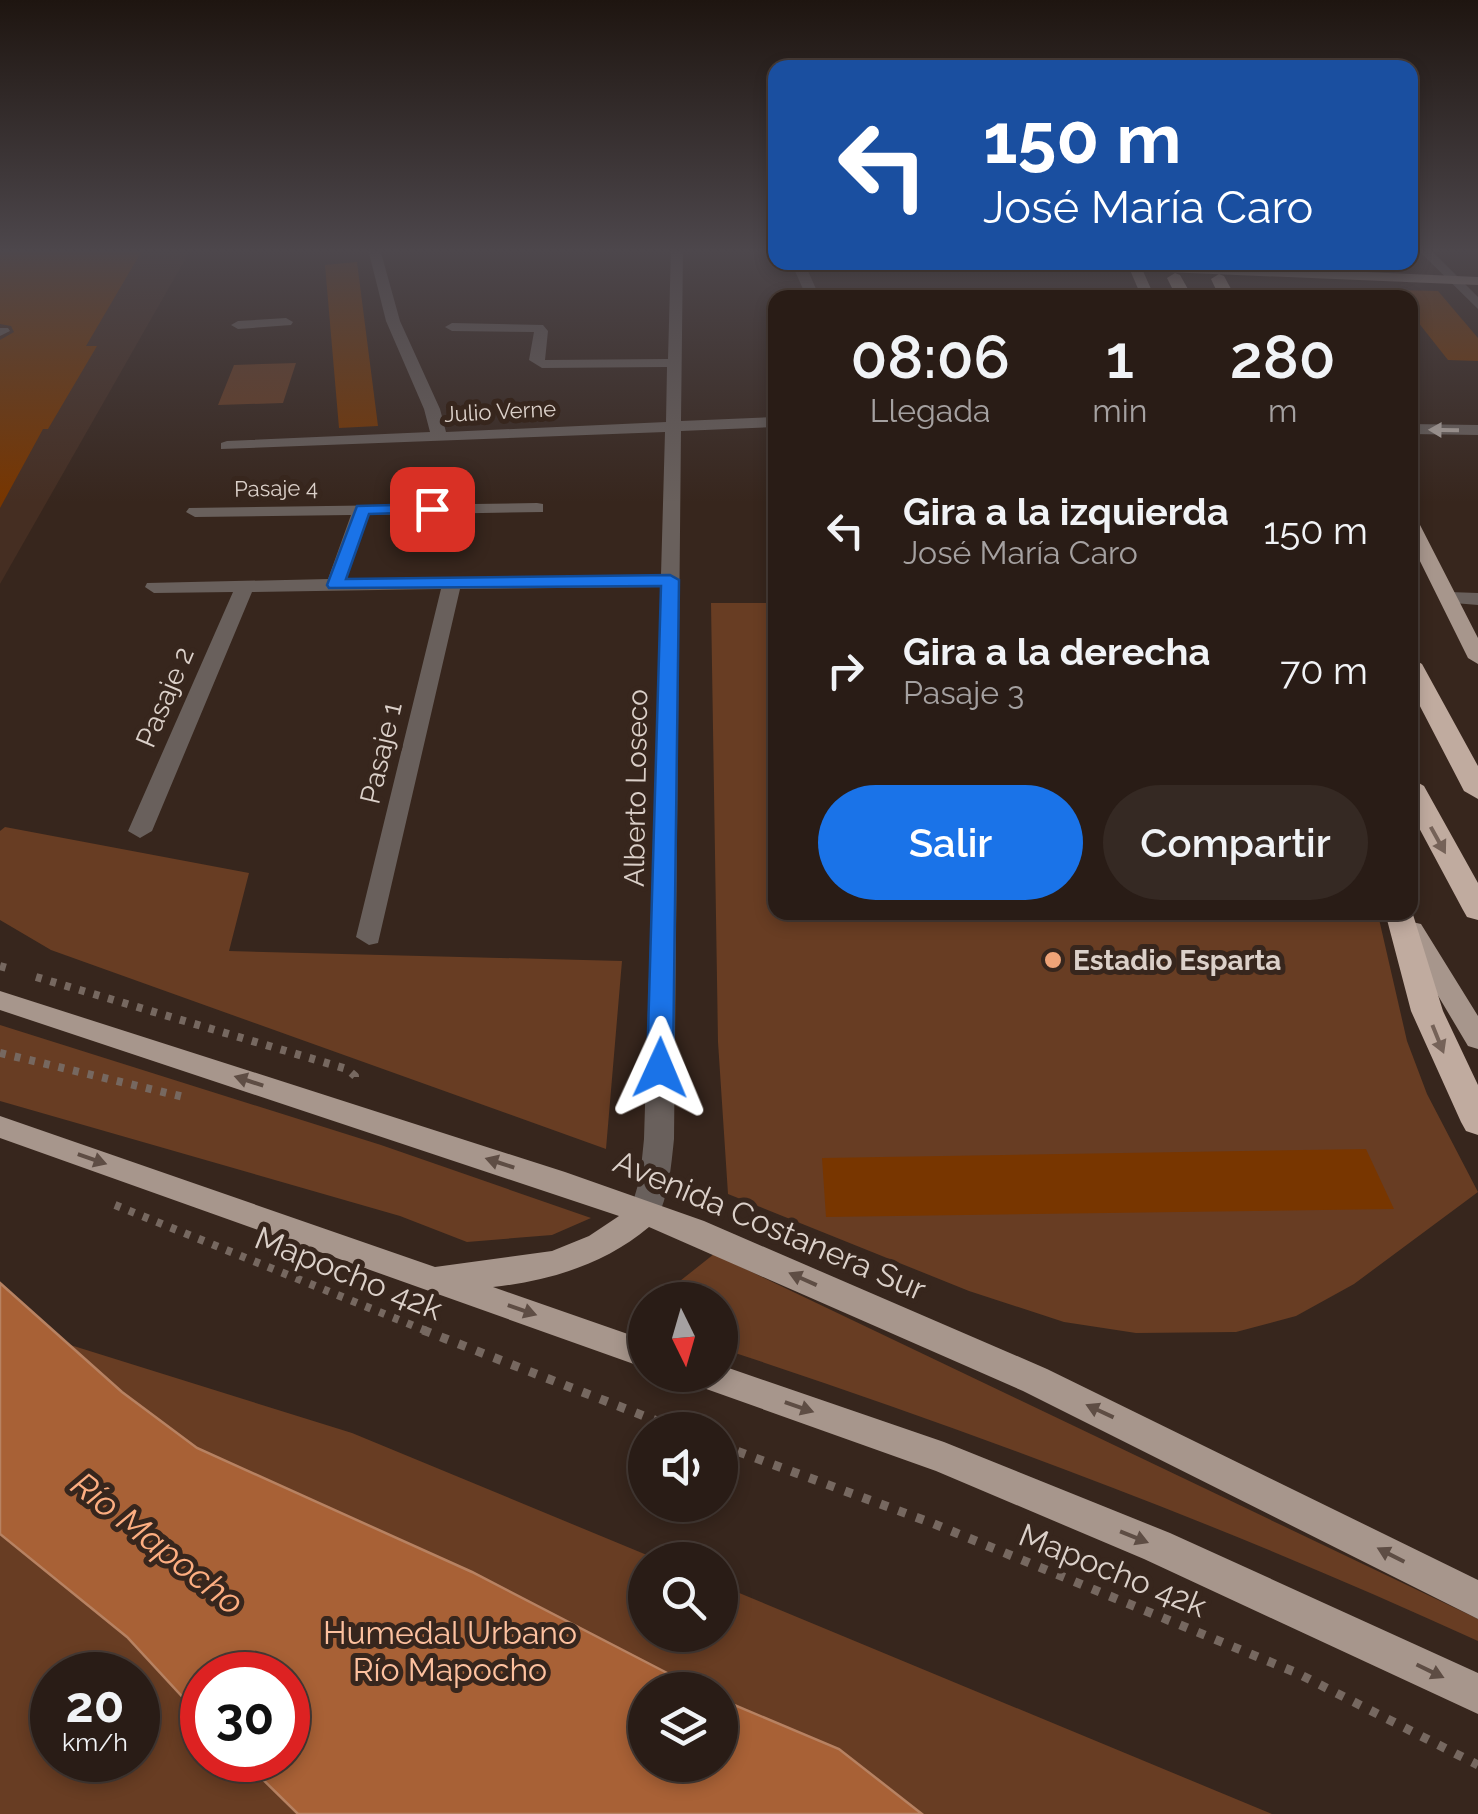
<!DOCTYPE html>
<html lang="es">
<meta charset="utf-8">
<style>
body{margin:0;font-family:Raleway,sans-serif;background:#352923;color:#f1f3f6;height:100vh;display:flex;flex-direction:column;font-size:38px;white-space:nowrap}
*{box-sizing:border-box;margin:0}
p{font-size:32px;color:#a5a1a1}
.icon{flex:none;width:55px;height:55px;fill:none;stroke:currentColor;stroke-width:2;stroke-linecap:round;stroke-linejoin:round}
.map{position:relative;flex:1;overflow:hidden}
.side{position:absolute;left:768px;top:290px;width:650px;height:630px;display:flex;flex-direction:column;background:#291c16;border-radius:20px;box-shadow:0 5px 15px #0003,0 0 0 2px #453a35}
.side>*{flex:none}
.top-card{position:absolute;left:768px;top:60px;width:650px;height:210px;border-radius:20px;box-shadow:0 5px 15px #0003,0 0 0 2px #453a35;background:#1a4fa0;color:#fff;overflow:hidden}
.needle{width:65px;rotate:175deg}
.tools{position:absolute;left:628px;top:1282px;display:grid;gap:20px}
.tools a{display:grid;place-items:center;width:110px;height:110px;border-radius:50%;background:#291c16;box-shadow:0 5px 15px #0003,0 0 0 2px #453a35;font-size:50px}
.speed{position:absolute;left:30px;top:1652px;display:flex;gap:20px;font-size:50px;font-weight:700;text-align:center}
.speed>*{display:grid;place-content:center;width:130px;height:130px;border-radius:50%;background:#291c16;box-shadow:0 5px 15px #0003,0 0 0 2px #453a35;line-height:1}
.speed small{font-size:25px;font-weight:400}
.speed .limit{border:15px solid #d22;background:#fff;color:#111}
.pin{position:absolute;display:grid;place-items:center;width:85px;height:85px;color:#fff;margin:-42px;border-radius:20px;box-shadow:0 5px 15px #0006}
.me{position:absolute;width:110px;margin:-55px;rotate:1deg;stroke-linejoin:round;filter:drop-shadow(0 0 8px #0008)}
.turn{display:flex;align-items:center;gap:35px;height:210px;padding:0 50px;font-size:45px}
.turn .icon{width:130px;height:130px;stroke-width:2.5}
.turn b{display:block;font-size:70px;line-height:85px}
.eta{display:flex;justify-content:space-evenly;align-items:center;height:170px;text-align:center}
.eta b{font-size:60px;font-weight:600;line-height:70px}
.action{display:flex;gap:20px;margin-top:auto;padding:20px 50px}
.action a{flex:1;height:115px;border-radius:60px;background:#1a73e8;color:#fff;font-size:40px;font-weight:600;line-height:115px;text-align:center}
.action a+a{background:#352923;color:#f1f3f6}
ul{padding:0;list-style:none}
li{display:flex;align-items:center;gap:30px;height:140px;padding:0 50px}
li div{flex:1}
li b{display:block;font-size:38px}
li em{font-style:normal}
.map>svg:first-child{display:block}
.built{fill:#452e22}
.green{fill:#683d23;fill-rule:evenodd}
.water{fill:#a86136;stroke:#b78262;stroke-width:2.5}
.building{fill:#783600}
.lines{fill:none;stroke-linecap:round;stroke-linejoin:round}
.path-far1{stroke:#766860;stroke-width:8;stroke-dasharray:6 9;stroke-linecap:butt}
.path{stroke:#766860;stroke-width:9;stroke-dasharray:8 11;stroke-linecap:butt}
.minor{fill:#69605c;fill-rule:evenodd}
.major{fill:#a7968c;fill-rule:evenodd}
.highway{fill:#c0ab9f;fill-rule:evenodd}
.oneway{fill:#b3a9a3}
.oneway2{fill:#756258}
.oneway3{fill:#5e4d44}
.route{fill:#1a73e8;stroke:#114b97;stroke-width:2.5}
.poi-dot{fill:#efa377;stroke:#37261d;stroke-width:4}
.labels{text-anchor:middle;dominant-baseline:central;stroke-width:10;stroke-linejoin:round;paint-order:stroke}
.far-street-label{font-size:22px;fill:#dbd0c9;stroke:#37261d}
.street-label{font-size:28px;fill:#dbd0c9;stroke:#37261d}
.poi-label{font-size:28px;font-weight:bold;fill:#dbd0c9;stroke:#37261d;text-anchor:start}
.near-street-label{font-size:32px;fill:#dbd0c9;stroke:#37261d}
.near-park-label{font-size:32px;fill:#fdc19f;stroke:#37261d}
.near-water-label{font-size:35px;font-style:italic;fill:#fdae81;stroke:#37261d}
</style>
<div class="map">
<svg width="1478" height="1814" viewBox="0 0 1478 1814">
<rect width="100%" height="100%" fill="#37261d"/>
<path class="built" d="M 0,249 L 191,249 L 0,584 Z"/>
<path class="green" d="M 296,363 L 283,403 L 218,405 L 234,365 Z
M 711,603 L 775,603 L 775,912 L 1362,913 L 1365,920 L 1379,919 L 1407,1041 L 1427,1094 L 1478,1192 L 1354,1284 L 1296,1316 L 1236,1332 L 1136,1333 L 1064,1322 L 969,1291 L 728,1194 L 718,1042 Z
M 5,827 L 249,873 L 229,951 L 622,961 L 606,1149 L 51,950 L 0,920 L 0,831 Z
M 0,1025 L 381,1145 L 591,1218 L 552,1235 L 467,1242 L 400,1216 L 0,1101 Z
M 714,1254 L 1478,1619 L 1478,1641 C 1231,1528 978,1433 720,1348 L 720,1300 L 656,1300 Z
M 0,1323 L 352,1433 L 659,1560 L 645,1560 L 645,1635 L 720,1635 L 720,1585 L 1272,1814 L 0,1814 ZM 52,1675 L 138,1675 L 138,1760 L 52,1760 ZM 202,1675 L 288,1675 L 288,1760 L 202,1760 ZM 645,1690 L 720,1690 L 720,1765 L 645,1765 Z"/>
<path class="water" d="M 0,1283 L 122,1392 L 197,1448 L 472,1572 L 700,1690 L 645,1690 L 645,1765 L 720,1765 L 720,1699 L 839,1749 L 922,1814 L 298,1814 L 243,1760 L 288,1760 L 288,1675 L 202,1675 L 202,1718 L 127,1637 L 0,1534 Z"/>
<path class="building" d="M 0,249 L 143,249 L 86,346 L 97,346 L 48,429 L 43,429 L 0,508 L 0,340 L 14,332 L 11,326 L 0,324 Z
M 357,262 L 378,426 L 339,428 L 325,265 Z
M 1393,290 L 1438,291 L 1478,338 L 1478,361 L 1448,360 L 1410,312 L 1410,298 L 1399,298 Z
M 1366,1149 L 1394,1209 L 826,1217 L 822,1158 Z"/>
<g class="lines">
<path class="path-far1" d="M 0,966 L 14,970
M 36,977 L 347,1069 L 355,1076 L 355,1083
M 0,1053 L 184,1097
M 115,1205 L 429,1332"/>
<path class="path" d="M 423,1330 L 680,1430
M 720,1445 L 932,1523 L 1297,1673 L 1478,1765"/>
<path class="minor" d="M 368,249 L 380,249 L 400,321 L 440,409 L 446,432 L 666,422 L 667,367 L 542,368 L 529,360 L 534,332 L 452,331 L 445,327 L 452,323 L 543,325 L 548,331 L 545,360 L 668,359 L 671,249 L 683,249 L 681,421 L 775,417 L 775,427 L 681,431 L 674,1139 C 671,1167 669,1195 656,1221 L 645,1224 L 634,1221 L 630,1212 L 640,1178 L 644,1139 L 661,587 L 460,589 L 378,943 L 369,945 L 356,937 L 441,589 L 252,592 L 152,831 L 140,838 L 128,831 L 233,592 L 154,593 L 145,587 L 147,583 L 328,579 L 351,515 L 195,517 L 186,512 L 189,508 L 537,503 L 543,504 L 543,512 L 369,515 L 346,579 L 661,575 L 665,432 L 221,449 L 221,443 L 227,441 L 430,432 L 424,409 L 386,321 Z
M 1417,249 L 1430,249 L 1478,297 L 1478,309 Z
M 791,262 L 804,262 L 820,298 L 807,298 Z
M 286,318 L 293,322 L 291,325 L 238,329 L 231,325 L 238,321 Z
M 0,328 L 8,328 L 10,331 L 0,336 Z
M 1410,424 L 1478,425 L 1478,435 L 1410,434 Z
M 1449,592 L 1478,593 L 1478,605 L 1442,602 L 1442,594 Z"/>
<path class="major" d="M 1025,262 L 1140,262 L 1478,277 L 1478,285 L 1143,271 L 1155,298 L 1142,298 L 1130,270 Z
M 1410,518 L 1419,523 L 1478,638 L 1478,664 L 1468,658 L 1410,541 Z
M 1412,922 L 1421,924 L 1478,1016 L 1478,1049 L 1468,1046 L 1399,930 Z
M 0,991 L 565,1172 L 704,1221 L 1047,1369 L 1478,1580 L 1478,1619 L 1023,1391 L 649,1227 C 605,1264 550,1281 493,1287 L 645,1340 L 645,1368 L 0,1138 L 0,1116 L 435,1267 L 552,1251 L 589,1236 L 619,1216 L 0,1010 Z
M 720,1365 L 944,1442 L 1170,1533 L 1478,1673 L 1478,1714 L 1144,1559 L 936,1471 L 695,1385 L 690,1375 L 720,1375 Z"/>
<path class="highway" d="M 1175,273 L 1180,275 L 1193,298 L 1177,298 L 1167,278 Z
M 1219,274 L 1224,276 L 1236,298 L 1220,298 L 1211,279 Z
M 1410,657 L 1422,664 L 1478,766 L 1478,799 L 1464,791 L 1410,687 Z
M 1410,778 L 1424,786 L 1478,883 L 1478,920 L 1467,917 L 1463,910 L 1410,811 Z
M 1410,905 L 1443,1011 L 1478,1085 L 1478,1135 L 1466,1131 L 1461,1122 L 1411,1011 L 1385,912 L 1410,912 Z"/>
</g>
<defs><path id="oneway-solid" d="M-6-.8H1V-3.2L6.5 0L1 3.2V.8H-6Z" transform="scale(2.5)"/></defs>
<use class="oneway" href="#oneway-solid" transform="translate(1444 430) rotate(-179)"/>
<g class="oneway2">
<use href="#oneway-solid" transform="translate(1438 840) rotate(61)"/>
<use href="#oneway-solid" transform="translate(1438 1039) rotate(68)"/>
</g>
<g class="oneway3">
<use href="#oneway-solid" transform="translate(249 1081) rotate(-162)"/>
<use href="#oneway-solid" transform="translate(92 1159) rotate(19)"/>
<use href="#oneway-solid" transform="translate(500 1163) rotate(-162)"/>
<use href="#oneway-solid" transform="translate(803 1279) rotate(-156)"/>
<use href="#oneway-solid" transform="translate(522 1310) rotate(19)"/>
<use href="#oneway-solid" transform="translate(799 1407) rotate(19)"/>
<use href="#oneway-solid" transform="translate(1100 1411) rotate(-155)"/>
<use href="#oneway-solid" transform="translate(1134 1537) rotate(22)"/>
<use href="#oneway-solid" transform="translate(1391 1555) rotate(-153)"/>
<use href="#oneway-solid" transform="translate(1430 1671) rotate(26)"/>
</g>
<linearGradient id="sky" x2="0" y2="1"><stop stop-color="#1e1510"/><stop offset="0.5" stop-color="#4d474c"/><stop offset="1" stop-color="#4d474c" stop-opacity="0"/></linearGradient>
<rect width="1478" height="502" fill="url(#sky)"/>
<path class="route" d="M 432,504 L 440,509 L 438,512 L 369,514 L 346,579 L 670,575 L 679,580 L 673,1068 L 669,1075 L 651,1075 L 647,1068 L 661,586 L 329,588 L 327,585 L 357,506 Z"/>
<circle class="poi-dot" cx="1053" cy="960" r="10"/>
<g class="labels">
<g class="far-street-label">
<text transform="translate(500 411) rotate(-3)">Julio Verne</text>
<text transform="translate(276 488) rotate(-1)">Pasaje 4</text>
</g>
<g class="street-label">
<text transform="translate(165 697) rotate(-67)">Pasaje 2</text>
<text transform="translate(381 753) rotate(-77)">Pasaje 1</text>
<text transform="translate(636 788) rotate(-89)">Alberto Loseco</text>
</g>
<g class="poi-label">
<text x="1073" y="960">Estadio Esparta</text>
</g>
<g class="near-street-label">
<text transform="translate(770 1225) rotate(23)">Avenida Costanera Sur</text>
<text transform="translate(349 1273) rotate(22)">Mapocho 42k</text>
<text transform="translate(1113 1570) rotate(22)">Mapocho 42k</text>
</g>
<g class="near-park-label">
<text x="450" y="1632">Humedal Urbano<tspan x="450" dy="37">Río Mapocho</tspan></text>
</g>
<g class="near-water-label">
<text transform="translate(158 1543) rotate(38)">Río Mapocho</text>
</g>
</g>
</svg>
<div class="tools">
<a><svg class="needle" viewBox="-14 -14 28 28"><path d="M0-13l5 13h-10z" fill="#e53935"/><path d="M0 13l5-13h-10z" fill="#a5a1a1"/></svg></a>
<a><svg class="icon" aria-label="sound" viewBox="0 0 24 24"><path d="M4 9h4l5-4v14l-5-4H4zM17 9q2 3 0 6"/></svg></a>
<a><svg class="icon" aria-label="search" viewBox="0 0 24 24"><circle cx="10" cy="10" r="6"/><path d="M15 15l6 6"/></svg></a>
<a><svg class="icon" aria-label="layers" viewBox="0 0 24 24"><path d="M12 4l9 5-9 5-9-5zM3 14l9 5 9-5"/></svg></a>
</div>
<div class="speed"><div>20<small>km/h</small></div><div class="limit">30</div></div>
<div class="pin" style="left:432px;top:509px;background:#d93025"><svg class="icon" aria-label="arrive" viewBox="0 0 24 24"><path d="M6 21V4h12l-3 4 3 4H6"/></svg></div>
<svg class="me" style="left:660px;top:1068px" viewBox="-20 -20 40 40"><path d="M0-17L14 15 0 8-14 15z" fill="#1a73e8" stroke="#fff" stroke-width="4"/></svg>
<div class="top-card">
<div class="turn"><svg class="icon" aria-label="left" viewBox="0 0 24 24"><path d="M17 20v-9H6M10 6l-5 5 5 5"/></svg><div><b>150 m</b>José María Caro</div></div>
</div>
<section class="side">
<div class="eta">
<div><b>08:06</b><p>Llegada</p></div>
<div><b>1</b><p>min</p></div>
<div><b>280</b><p>m</p></div>
</div>
<ul>
<li><svg class="icon" aria-label="left" viewBox="0 0 24 24"><path d="M17 20v-9H6M10 6l-5 5 5 5"/></svg><div><b>Gira a la izquierda</b><p>José María Caro</p></div><em>150 m</em></li>
<li><svg class="icon" aria-label="right" viewBox="0 0 24 24"><path d="M7 20v-9h11M14 6l5 5-5 5"/></svg><div><b>Gira a la derecha</b><p>Pasaje 3</p></div><em>70 m</em></li>
</ul>
<div class="action"><a>Salir</a><a>Compartir</a></div>
</section>
</div>
